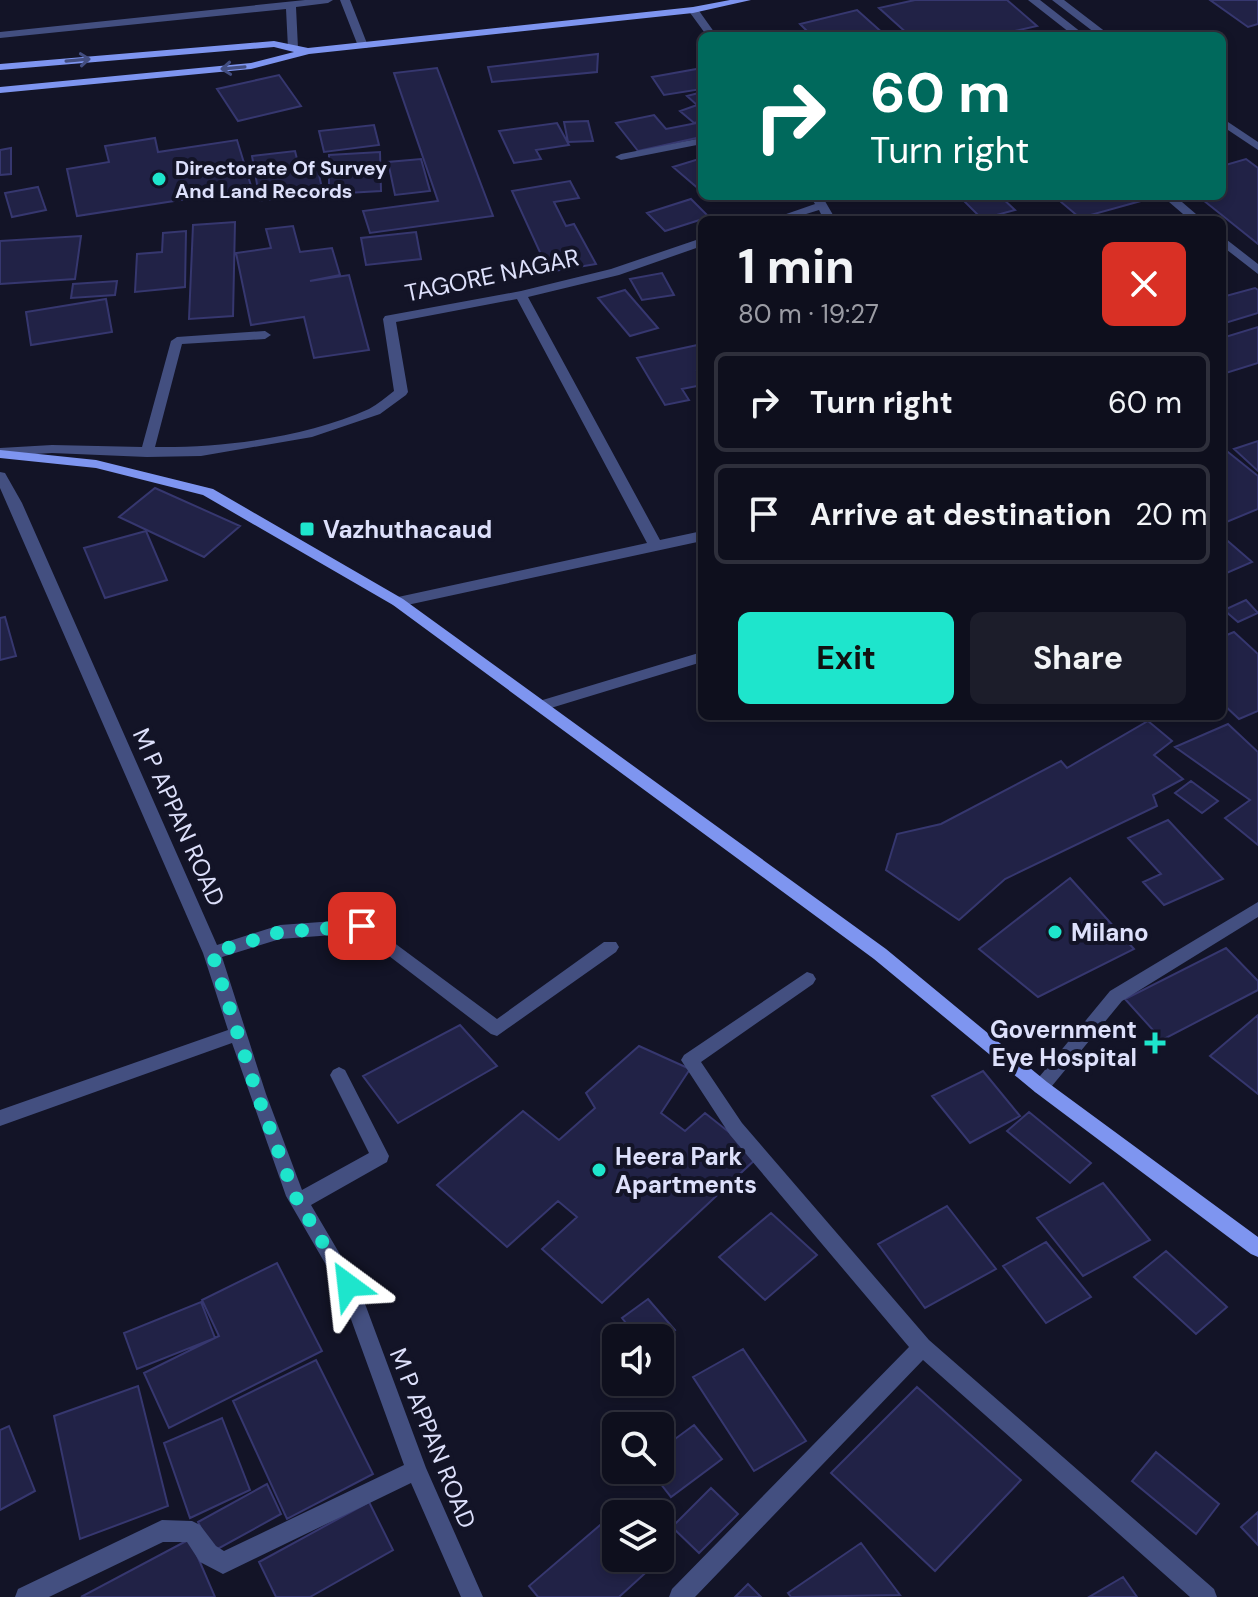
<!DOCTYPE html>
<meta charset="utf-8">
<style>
body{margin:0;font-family:"DM Sans",sans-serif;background:#1c1d2a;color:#f1f3f6;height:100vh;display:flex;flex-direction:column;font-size:30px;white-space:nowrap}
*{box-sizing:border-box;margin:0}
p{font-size:26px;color:#9b9ca4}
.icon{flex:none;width:44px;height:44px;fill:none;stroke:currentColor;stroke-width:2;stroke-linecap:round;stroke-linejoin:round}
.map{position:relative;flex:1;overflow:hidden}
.side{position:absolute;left:698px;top:216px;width:528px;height:504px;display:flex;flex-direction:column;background:#0e0f1d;border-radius:12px;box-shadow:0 4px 12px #0003,0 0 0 2px #2e2f3b}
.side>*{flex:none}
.guide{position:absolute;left:698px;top:32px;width:528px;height:168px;border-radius:12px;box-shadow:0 4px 12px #0003,0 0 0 2px #2e2f3b;background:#00695c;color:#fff;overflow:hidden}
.buttons{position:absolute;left:602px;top:1324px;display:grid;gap:16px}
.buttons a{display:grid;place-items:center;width:72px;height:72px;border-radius:12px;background:#0e0f1d;box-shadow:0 4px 12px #0003,0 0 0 2px #2e2f3b;font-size:40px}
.pin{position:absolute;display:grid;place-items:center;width:68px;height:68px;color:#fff;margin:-34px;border-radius:16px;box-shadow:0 4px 12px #0006}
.me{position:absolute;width:88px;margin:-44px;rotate:330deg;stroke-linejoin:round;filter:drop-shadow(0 0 6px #0008)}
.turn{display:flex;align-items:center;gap:28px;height:168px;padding:0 40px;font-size:36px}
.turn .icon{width:104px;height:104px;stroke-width:2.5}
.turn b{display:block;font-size:56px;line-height:68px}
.round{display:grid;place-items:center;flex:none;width:84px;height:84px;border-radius:12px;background:#1c1d2a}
.overview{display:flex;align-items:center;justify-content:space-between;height:136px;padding:0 40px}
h1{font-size:48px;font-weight:700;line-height:60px}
.button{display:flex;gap:16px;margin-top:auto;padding:16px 40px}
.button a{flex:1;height:92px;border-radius:12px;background:#1ee5cc;color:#111;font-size:32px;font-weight:700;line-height:92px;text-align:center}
.button a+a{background:#1c1d2a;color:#f1f3f6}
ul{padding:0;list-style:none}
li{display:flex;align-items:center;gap:24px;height:100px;margin:0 16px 12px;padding:0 24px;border:4px solid #2e2f3b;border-radius:12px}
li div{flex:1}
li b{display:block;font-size:30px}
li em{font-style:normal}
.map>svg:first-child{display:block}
.building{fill:#212246;stroke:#36376f;stroke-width:2}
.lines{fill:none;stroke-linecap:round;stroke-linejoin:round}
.lane{fill:#434f80;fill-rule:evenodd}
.street{fill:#434f80;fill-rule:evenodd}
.secondary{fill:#7e95f0;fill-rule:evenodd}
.oneway{stroke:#434e81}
.route{stroke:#1ee5cc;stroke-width:14;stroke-dasharray:0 25.2}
.poi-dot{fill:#1ee5cc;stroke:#131427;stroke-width:3}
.labels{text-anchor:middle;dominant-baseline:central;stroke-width:8;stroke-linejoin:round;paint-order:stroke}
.far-poi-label{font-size:20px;font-weight:bold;fill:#dde0fb;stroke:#131427;text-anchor:start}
.street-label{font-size:24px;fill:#dde0fb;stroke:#131427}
.poi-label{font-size:24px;font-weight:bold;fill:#dde0fb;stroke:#131427;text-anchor:start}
</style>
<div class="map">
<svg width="1258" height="1597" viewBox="0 0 1258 1597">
<rect width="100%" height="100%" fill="#131427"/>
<path class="building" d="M 915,0 L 1007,0 L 1037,26 L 993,36 L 910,36 L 879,8 Z
M 1210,0 L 1258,0 L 1258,24 L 1248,27 Z
M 857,10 L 886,36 L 812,36 L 800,24 Z
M 598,54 L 597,72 L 492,82 L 488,67 Z
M 437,68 L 493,216 L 370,233 L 363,211 L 438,201 L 394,73 Z
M 702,68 L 702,89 L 664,95 L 652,77 Z
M 279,75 L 301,106 L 238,121 L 217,89 Z
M 702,92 L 702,121 L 694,123 L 680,111 L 697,105 L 687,96 Z
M 654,115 L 666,129 L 702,122 L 701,137 L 638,151 L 616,123 Z
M 588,121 L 593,141 L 568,142 L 564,122 Z
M 557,123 L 569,145 L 536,150 L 541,159 L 514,163 L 499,131 Z
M 374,125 L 379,145 L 324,152 L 319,131 Z
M 155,138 L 158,152 L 237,140 L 252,189 L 77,216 L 67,169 L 109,162 L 105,146 Z
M 11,148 L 11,174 L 0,175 L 0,150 Z
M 295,151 L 298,163 L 316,161 L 323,193 L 260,201 L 252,156 Z
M 380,152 L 381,191 L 329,194 L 329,155 Z
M 702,158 L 702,189 L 700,190 L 673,167 Z
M 421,159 L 430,191 L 395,195 L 388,162 Z
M 1246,159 L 1258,168 L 1258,244 L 1198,196 L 1222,196 L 1222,166 Z
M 570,181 L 579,198 L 554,202 L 566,226 L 574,224 L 596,264 L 549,272 L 512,191 Z
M 38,187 L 46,210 L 12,217 L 5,193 Z
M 959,196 L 1000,196 L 1015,210 L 982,219 Z
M 1054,196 L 1144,196 L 1148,199 L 1080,218 Z
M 691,199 L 709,217 L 665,231 L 647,213 Z
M 235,222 L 233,316 L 189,319 L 193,225 Z
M 293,226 L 300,252 L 332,248 L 340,275 L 310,281 L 349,275 L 369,350 L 314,358 L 304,317 L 251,325 L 236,253 L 271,248 L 266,229 Z
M 186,231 L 185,287 L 135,292 L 137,254 L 162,252 L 163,233 Z
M 416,232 L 421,259 L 366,265 L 361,238 Z
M 81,236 L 75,279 L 0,284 L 0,241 Z
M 662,273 L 674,295 L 642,300 L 630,279 Z
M 117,281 L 115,295 L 71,298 L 73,284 Z
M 1255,288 L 1258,290 L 1258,313 L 1222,324 L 1222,297 Z
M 625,290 L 658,328 L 630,336 L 598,298 Z
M 106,299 L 112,332 L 31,345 L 26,312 Z
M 1258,327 L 1258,363 L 1226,373 L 1222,370 L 1222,338 Z
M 702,344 L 702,370 L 697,371 L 702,385 L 682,389 L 689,400 L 665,405 L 637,358 Z
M 1258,441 L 1258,471 L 1234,449 Z
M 1228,452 L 1258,476 L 1258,509 L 1224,523 L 1222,455 Z
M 155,488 L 240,526 L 204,557 L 119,517 Z
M 146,531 L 167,580 L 105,598 L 84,548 Z
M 1222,536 L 1252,562 L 1222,575 Z
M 1246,600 L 1258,613 L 1238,622 L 1224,610 Z
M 5,617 L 16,656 L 0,660 L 0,618 Z
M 1234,632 L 1258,654 L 1258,711 L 1239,719 L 1222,703 L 1222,637 Z
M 1148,721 L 1172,741 L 1154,755 L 1183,779 L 1153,795 L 1157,806 L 1005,879 L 959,920 L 886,870 L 897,834 L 941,824 L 1061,761 L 1067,768 Z
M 1228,724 L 1258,752 L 1258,845 L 1225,818 L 1250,800 L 1175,747 Z
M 1191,781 L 1218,801 L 1202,813 L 1175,793 Z
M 1168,820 L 1223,879 L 1164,905 L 1143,882 L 1161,874 L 1128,838 Z
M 1070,878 L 1134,949 L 1038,997 L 979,949 Z
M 1226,948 L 1258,981 L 1258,990 L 1162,1040 L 1125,999 Z
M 1258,1015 L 1258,1094 L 1210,1056 Z
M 460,1025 L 497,1066 L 398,1123 L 363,1076 Z
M 639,1046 L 690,1069 L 661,1113 L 685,1131 L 705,1113 L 759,1156 L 602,1303 L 542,1249 L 577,1217 L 558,1201 L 507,1247 L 437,1185 L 523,1111 L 559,1140 L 595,1108 L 586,1093 Z
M 983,1071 L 1020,1116 L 970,1143 L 932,1096 Z
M 1029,1112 L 1091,1163 L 1070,1183 L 1007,1131 Z
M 1103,1183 L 1150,1240 L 1083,1276 L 1037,1218 Z
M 947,1206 L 996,1269 L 925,1308 L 878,1244 Z
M 771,1213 L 817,1255 L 765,1300 L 719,1257 Z
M 1046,1242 L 1091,1297 L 1046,1323 L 1003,1266 Z
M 1166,1251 L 1227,1307 L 1196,1334 L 1134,1277 Z
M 277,1263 L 322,1351 L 169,1428 L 144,1373 L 219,1336 L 202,1300 Z
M 648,1299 L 675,1330 L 660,1341 L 660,1338 L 638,1338 L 622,1318 Z
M 201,1302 L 215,1338 L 137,1369 L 124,1333 Z
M 743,1349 L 806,1441 L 754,1471 L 693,1377 Z
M 316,1360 L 373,1474 L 287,1519 L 233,1401 Z
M 138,1386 L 168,1506 L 80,1539 L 54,1416 Z
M 917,1387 L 1021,1480 L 935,1571 L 831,1473 Z
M 222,1418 L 250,1490 L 190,1518 L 164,1443 Z
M 694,1425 L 722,1459 L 671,1497 L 650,1470 L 660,1470 L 660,1450 Z
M 9,1426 L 35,1491 L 0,1510 L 0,1430 Z
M 1156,1452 L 1219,1504 L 1196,1534 L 1132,1481 Z
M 267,1484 L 281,1514 L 212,1552 L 198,1522 Z
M 711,1488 L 738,1514 L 699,1553 L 672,1527 Z
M 369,1502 L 393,1550 L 310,1597 L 276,1597 L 259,1562 Z
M 620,1508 L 625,1514 L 616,1514 L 616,1558 L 660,1558 L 660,1552 L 664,1556 L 619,1597 L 538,1597 L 529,1586 Z
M 1258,1512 L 1258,1545 L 1241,1527 Z
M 190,1539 L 215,1597 L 81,1597 Z
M 861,1543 L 900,1595 L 791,1597 L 788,1593 Z
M 1123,1577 L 1137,1597 L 1089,1597 Z
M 748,1584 L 761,1597 L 735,1597 Z"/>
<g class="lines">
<path class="lane" d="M 305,0 L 333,0 L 328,3 L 296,7 L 298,48 L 293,51 L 288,48 L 286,9 L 0,38 L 0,32 Z
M 340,0 L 350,0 L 368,46 L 367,48 L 358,46 Z
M 1052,0 L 1064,0 L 1111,36 L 1099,36 Z
M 1222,118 L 1258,142 L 1258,150 L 1222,126 Z"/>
<path class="street" d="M 1028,0 L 1040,0 L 1086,36 L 1074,36 Z
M 689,8 L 697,8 L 717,36 L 707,36 L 688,10 Z
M 702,138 L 702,144 L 621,160 L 615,157 L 621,154 Z
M 810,196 L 822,196 L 836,220 L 824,220 L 819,210 L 787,220 L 769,220 L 815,204 Z
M 1162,196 L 1175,196 L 1203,220 L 1190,220 Z
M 1222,236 L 1258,264 L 1258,274 L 1222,246 Z
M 702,238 L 702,246 L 619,275 L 528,297 L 660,540 L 702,531 L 702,541 L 398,607 L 393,605 L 391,602 L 398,597 L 647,543 L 517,299 L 396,322 L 408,392 L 406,395 L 380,414 L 312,437 L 201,456 L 147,457 L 52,453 L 0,456 L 0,448 L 52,445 L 142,447 L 171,341 L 177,337 L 265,331 L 271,335 L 265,339 L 182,344 L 155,447 C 223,448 307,437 369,409 C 378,404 386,397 394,391 L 383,319 L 385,316 L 521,291 L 611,269 Z
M 0,472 L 5,473 L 22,503 L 217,945 L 280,925 L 362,919 L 497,1019 L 604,942 L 616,942 L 619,947 L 616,952 L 497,1036 L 491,1034 L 359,933 L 280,939 L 222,957 L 266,1094 L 302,1190 L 369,1153 L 330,1075 L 333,1070 L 339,1067 L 345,1070 L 389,1156 L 387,1162 L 311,1205 L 358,1285 L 426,1468 L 483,1597 L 461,1597 L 411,1483 L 223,1574 L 200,1562 L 187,1542 L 163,1542 L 49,1597 L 15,1597 L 18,1589 L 162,1520 L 192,1521 L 200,1525 L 216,1546 L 224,1551 L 404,1465 L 340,1289 L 286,1196 L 232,1043 L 0,1126 L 0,1110 L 228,1030 L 203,953 L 0,488 Z
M 702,652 L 702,662 L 541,711 L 533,706 L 536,702 Z
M 1258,902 L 1258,917 L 1122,1001 L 1047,1092 L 1041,1095 L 1035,1092 L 1032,1087 L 1035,1082 L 1110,991 Z
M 807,972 L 813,974 L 816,979 L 813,984 L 701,1062 L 742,1123 L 929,1340 L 1214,1589 L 1217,1597 L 1190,1597 L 923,1360 L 695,1597 L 669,1597 L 672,1589 L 909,1347 L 730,1135 L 681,1060 L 684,1055 Z"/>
<path class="secondary" d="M 730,0 L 751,0 L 693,13 L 309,54 L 251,69 L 0,93 L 0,87 L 251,63 L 294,52 L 274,47 L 0,70 L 0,64 L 274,41 L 308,48 L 693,7 Z
M 0,450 L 96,460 L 213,489 L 403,599 L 886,949 L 1047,1082 L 1258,1237 L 1258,1257 L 1251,1254 L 1035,1092 L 874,959 L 393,605 L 203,495 L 96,468 L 0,458 Z"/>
</g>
<defs><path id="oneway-shaft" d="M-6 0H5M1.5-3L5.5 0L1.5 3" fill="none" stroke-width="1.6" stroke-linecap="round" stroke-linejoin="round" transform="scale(2)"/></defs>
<g class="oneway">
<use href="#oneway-shaft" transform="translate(78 60) rotate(-5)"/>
<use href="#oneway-shaft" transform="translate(233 68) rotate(175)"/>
</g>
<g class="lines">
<path class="route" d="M 348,1285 L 295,1196 L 257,1094 L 212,953 L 280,932 L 362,926"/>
</g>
<g class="poi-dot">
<circle cx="159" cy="179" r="8"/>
<rect x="299" y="521" width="16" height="16" rx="4"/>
<circle cx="1055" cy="932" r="8"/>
<path d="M1151 1031h8v8h8v8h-8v8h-8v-8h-8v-8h8z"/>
<circle cx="599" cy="1170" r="8"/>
</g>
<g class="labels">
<g class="far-poi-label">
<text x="175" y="168">Directorate Of Survey<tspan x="175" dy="23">And Land Records</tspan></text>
</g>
<g class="street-label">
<text transform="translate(492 275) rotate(-12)">TAGORE NAGAR</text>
<text transform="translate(179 817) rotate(66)">M P APPAN ROAD</text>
<text transform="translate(433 1438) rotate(68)">M P APPAN ROAD</text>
</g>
<g class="poi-label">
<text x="323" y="529">Vazhuthacaud</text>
<text x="1071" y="932">Milano</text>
<text x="1137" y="1029" text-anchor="end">Government<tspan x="1137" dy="28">Eye Hospital</tspan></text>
<text x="615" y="1156">Heera Park<tspan x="615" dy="28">Apartments</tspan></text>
</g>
</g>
</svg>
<div class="buttons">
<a><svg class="icon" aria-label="sound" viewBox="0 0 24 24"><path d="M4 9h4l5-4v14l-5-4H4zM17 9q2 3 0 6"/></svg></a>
<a><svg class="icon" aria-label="search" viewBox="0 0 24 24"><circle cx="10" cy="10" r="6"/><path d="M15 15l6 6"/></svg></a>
<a><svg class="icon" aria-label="layers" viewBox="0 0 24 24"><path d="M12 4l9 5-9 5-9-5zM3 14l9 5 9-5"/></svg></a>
</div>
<div class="pin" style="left:362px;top:926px;background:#d93025"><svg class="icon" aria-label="arrive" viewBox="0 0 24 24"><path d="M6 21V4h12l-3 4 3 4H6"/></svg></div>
<svg class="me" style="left:348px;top:1285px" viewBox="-20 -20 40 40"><path d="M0-17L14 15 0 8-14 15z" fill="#1ee5cc" stroke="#fff" stroke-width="4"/></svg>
<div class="guide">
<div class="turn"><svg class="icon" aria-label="right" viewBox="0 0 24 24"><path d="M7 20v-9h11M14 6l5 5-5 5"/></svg><div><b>60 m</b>Turn right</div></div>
</div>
<section class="side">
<div class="overview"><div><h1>1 min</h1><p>80 m · 19:27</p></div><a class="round" style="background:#d93025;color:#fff"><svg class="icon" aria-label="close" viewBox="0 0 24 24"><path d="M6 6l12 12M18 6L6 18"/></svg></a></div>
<ul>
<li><svg class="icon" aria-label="right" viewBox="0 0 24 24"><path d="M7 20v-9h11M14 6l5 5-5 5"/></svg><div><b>Turn right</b></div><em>60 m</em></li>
<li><svg class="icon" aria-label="arrive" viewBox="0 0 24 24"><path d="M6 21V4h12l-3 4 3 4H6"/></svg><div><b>Arrive at destination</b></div><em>20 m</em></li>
</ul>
<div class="button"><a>Exit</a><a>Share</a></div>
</section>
</div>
